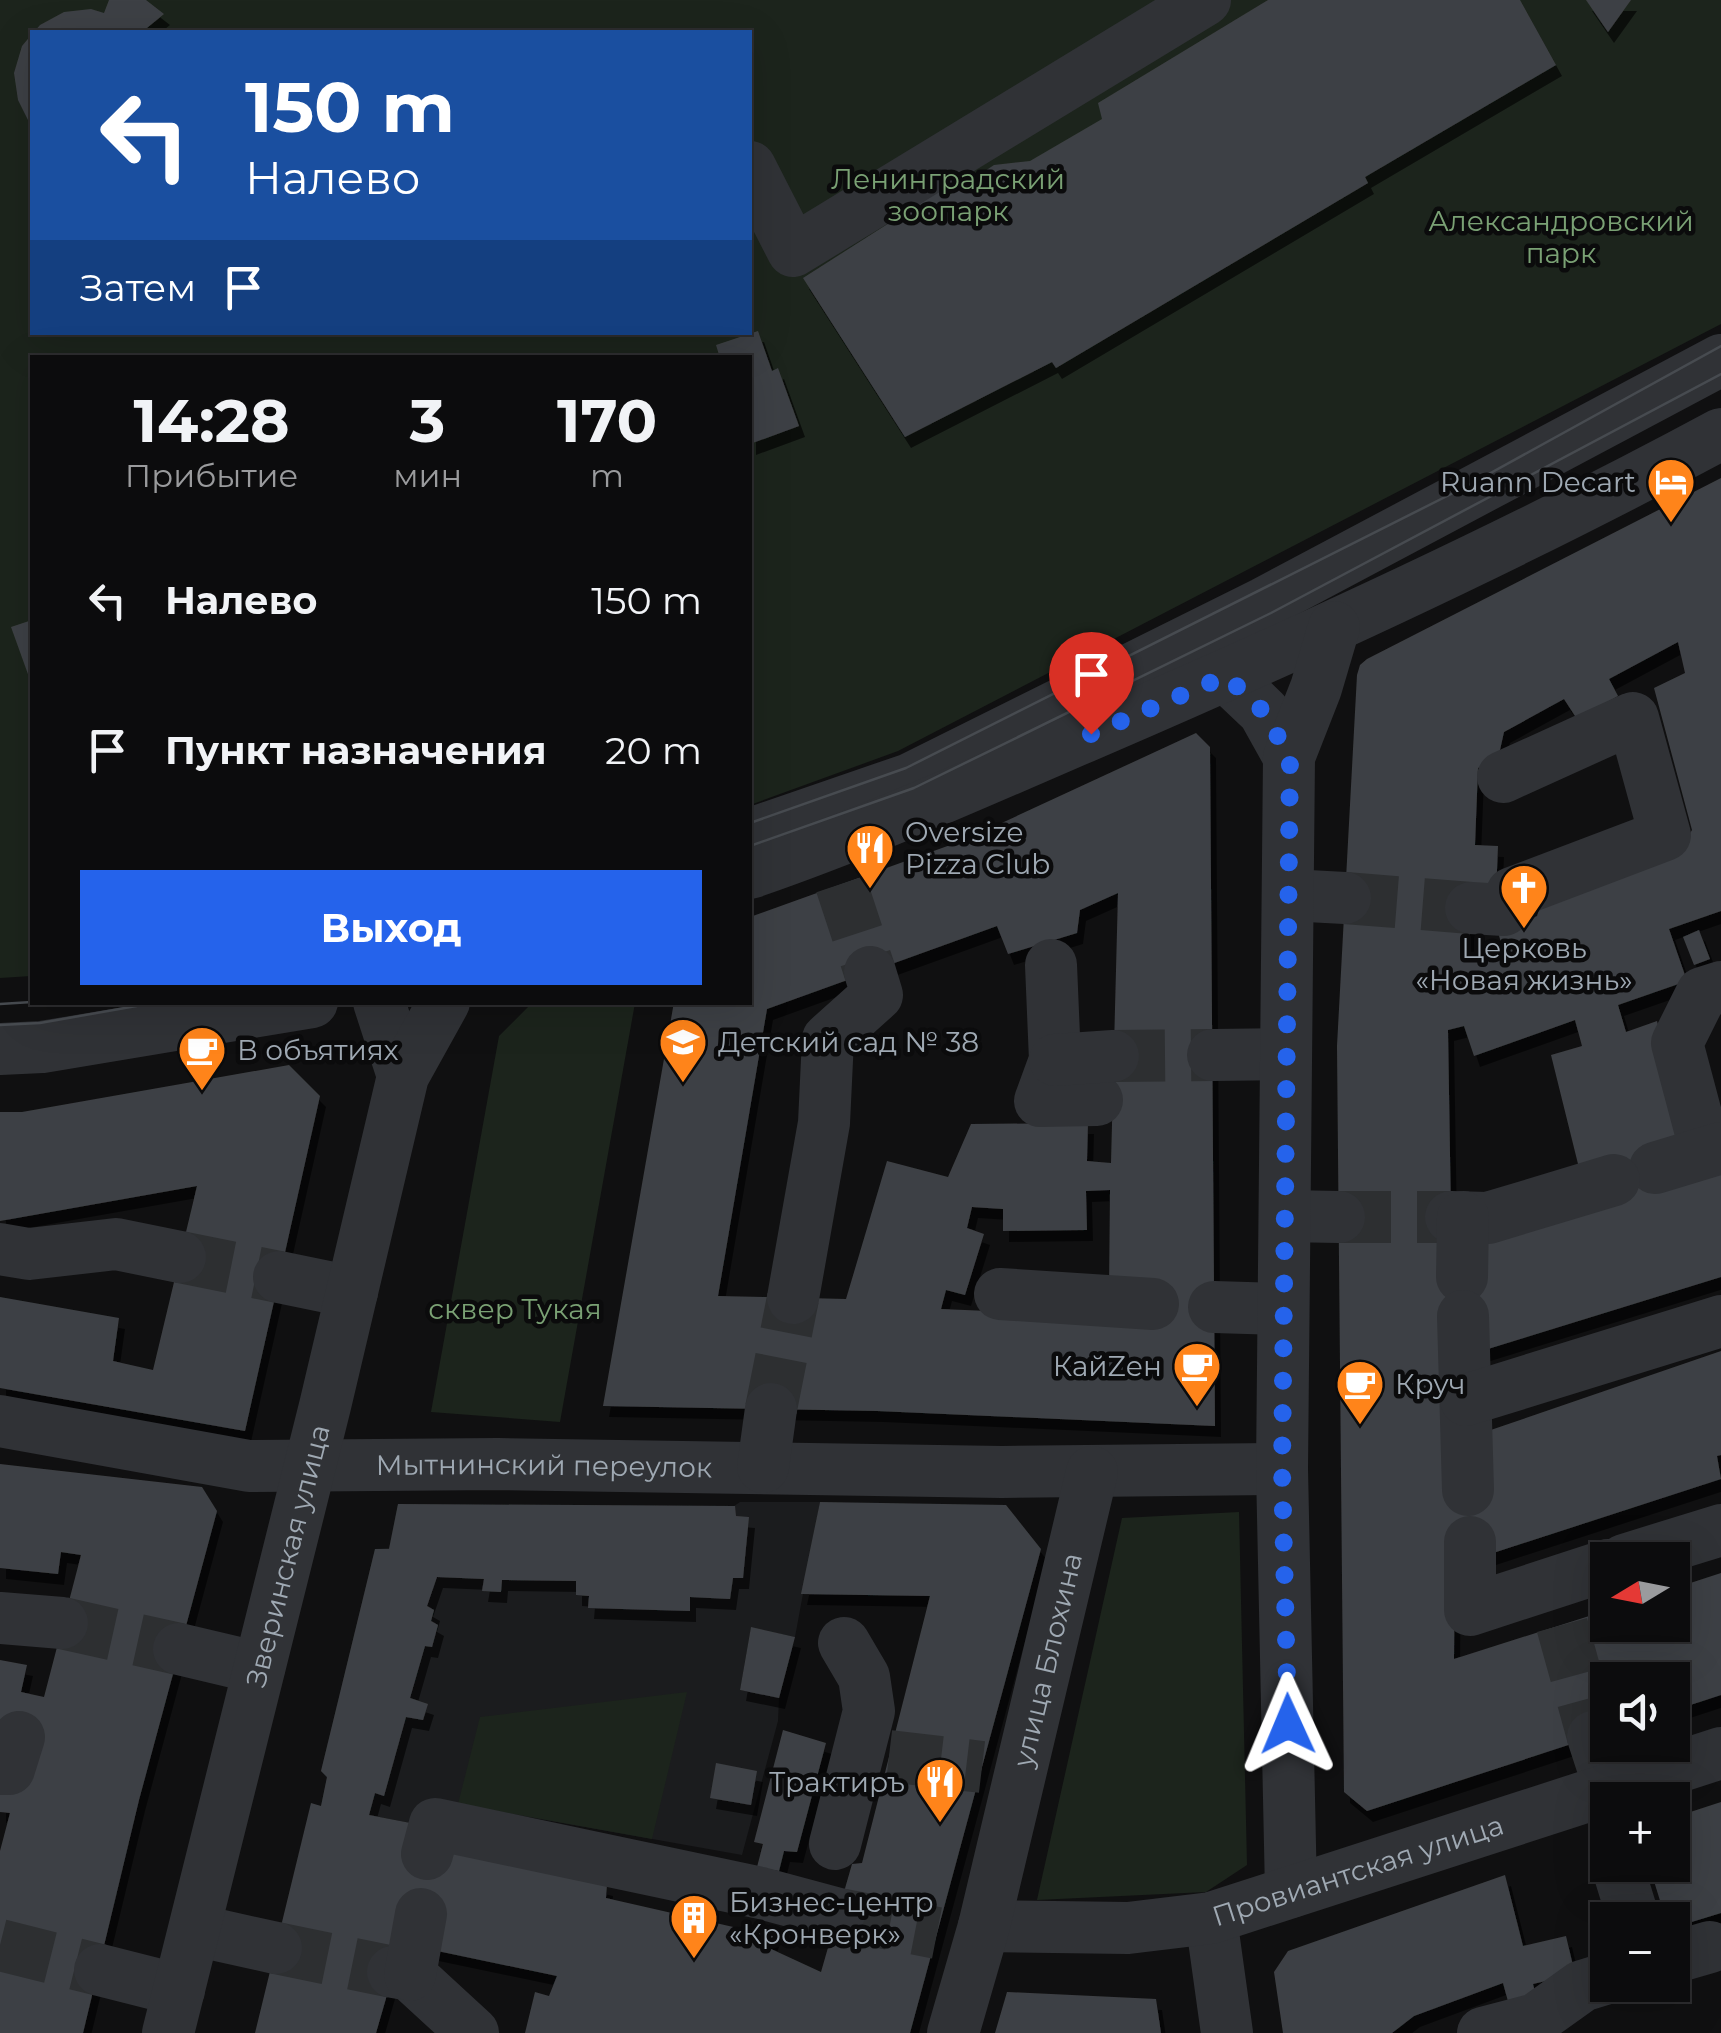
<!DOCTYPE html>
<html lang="ru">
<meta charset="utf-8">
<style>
body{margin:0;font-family:Montserrat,sans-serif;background:#1a1a1b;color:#f1f3f6;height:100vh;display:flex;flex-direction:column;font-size:38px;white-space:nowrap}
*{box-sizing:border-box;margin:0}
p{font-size:32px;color:#9a9b9d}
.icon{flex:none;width:55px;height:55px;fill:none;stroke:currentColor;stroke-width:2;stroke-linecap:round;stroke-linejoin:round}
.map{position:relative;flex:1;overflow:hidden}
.details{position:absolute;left:30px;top:355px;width:722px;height:650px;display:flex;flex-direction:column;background:#0c0c0d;border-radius:0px;box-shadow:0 10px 40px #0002,0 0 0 2px #2c2c2e}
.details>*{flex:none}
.top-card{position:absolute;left:30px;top:30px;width:722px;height:305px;border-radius:0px;box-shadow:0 10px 40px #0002,0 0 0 2px #2c2c2e;background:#1a4fa0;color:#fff;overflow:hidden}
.needle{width:65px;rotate:260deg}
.buttons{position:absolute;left:1590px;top:1542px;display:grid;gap:20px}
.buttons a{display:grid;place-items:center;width:100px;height:100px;border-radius:0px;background:#0c0c0d;box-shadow:0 10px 40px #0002,0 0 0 2px #2c2c2e;font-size:50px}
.pin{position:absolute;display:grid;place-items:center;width:85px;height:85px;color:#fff;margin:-102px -42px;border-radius:50% 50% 50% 0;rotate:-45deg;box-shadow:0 0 10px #0007}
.pin .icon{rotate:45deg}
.me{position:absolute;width:110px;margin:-55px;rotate:359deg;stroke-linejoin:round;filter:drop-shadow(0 0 8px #0008)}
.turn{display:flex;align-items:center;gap:35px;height:210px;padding:0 50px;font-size:45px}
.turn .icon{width:130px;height:130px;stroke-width:2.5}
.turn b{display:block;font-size:70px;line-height:85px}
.then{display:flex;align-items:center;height:95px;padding:0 50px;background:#0003;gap:20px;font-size:38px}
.eta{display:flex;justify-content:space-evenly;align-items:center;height:170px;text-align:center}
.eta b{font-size:60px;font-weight:700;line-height:70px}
.cta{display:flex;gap:20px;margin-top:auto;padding:20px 50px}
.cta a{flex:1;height:115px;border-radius:0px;background:#2563eb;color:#fff;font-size:40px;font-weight:700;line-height:115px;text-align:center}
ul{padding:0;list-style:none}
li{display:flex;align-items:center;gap:30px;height:150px;padding:0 50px}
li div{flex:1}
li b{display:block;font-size:38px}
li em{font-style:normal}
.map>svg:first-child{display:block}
.built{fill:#1b1c1e}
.park{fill:#1c241c;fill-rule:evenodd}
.building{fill:#3e4044;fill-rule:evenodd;filter:url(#shadow)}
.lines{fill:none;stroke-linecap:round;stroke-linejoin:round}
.minor-tunnel{stroke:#2d2f31;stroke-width:52;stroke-dasharray:52 26;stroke-linecap:butt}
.minor{stroke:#303236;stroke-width:52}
.tram{stroke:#474b50;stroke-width:2.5}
.route{stroke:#2563eb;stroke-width:18;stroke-dasharray:0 32.4}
.labels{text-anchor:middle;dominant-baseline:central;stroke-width:9;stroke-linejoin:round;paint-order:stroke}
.park-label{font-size:28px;fill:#7aa174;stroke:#0b0b0c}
.poi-label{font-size:28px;fill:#9fa9b3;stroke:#0b0b0c;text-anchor:start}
.street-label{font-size:28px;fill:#9fa9b3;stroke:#0b0b0c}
</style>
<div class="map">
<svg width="1721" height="2033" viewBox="0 0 1721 2033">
<defs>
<filter id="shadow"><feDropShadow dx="6" dy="11" stdDeviation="0" flood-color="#0009"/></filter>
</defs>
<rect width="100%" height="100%" fill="#101011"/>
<path class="built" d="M 740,1502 L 820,1502 L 795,1637 L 751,1628 L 740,1690 L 779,1698 L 778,1721 L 742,1855 L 429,1799 L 421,1825 L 321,1806 L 327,1778 L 321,1771 L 375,1549 L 389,1548 L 398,1504 L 734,1506 Z"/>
<path class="park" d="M 0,0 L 1721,0 L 1721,324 L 898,751 L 750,805 L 750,358 L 32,358 L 32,976 L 0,978 ZM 32,32 L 750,32 L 750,332 L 32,332 Z
M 532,1003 L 635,1003 L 560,1422 L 431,1412 L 499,1036 Z
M 1239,1512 L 1247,1865 L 1206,1892 L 1037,1900 L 1122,1518 Z
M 687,1692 L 652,1839 L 458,1804 L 480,1717 Z"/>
<path class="building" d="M 109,0 L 146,0 L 164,14 L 142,32 L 34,32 L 40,25 L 64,12 L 91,9 L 104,13 Z
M 1268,0 L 1520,0 L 1556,65 L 1365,177 L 1368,183 L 1056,368 L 1052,362 L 905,437 L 803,278 L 944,188 L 949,195 L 994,165 L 1030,161 L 1102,119 L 1098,103 Z
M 1586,0 L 1631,0 L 1608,32 Z
M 32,34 L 32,128 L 18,100 L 14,73 L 22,46 Z
M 758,331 L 772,371 L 778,368 L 799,426 L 750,444 L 750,358 L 720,358 L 716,345 Z
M 1721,478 L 1721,911 L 1669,929 L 1687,981 L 1618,1005 L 1626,1032 L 1657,1021 L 1688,1141 L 1721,1165 L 1721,1277 L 1475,1353 L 1479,1434 L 1721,1351 L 1721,1455 L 1717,1456 L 1721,1479 L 1487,1555 L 1455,1546 L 1454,1659 L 1608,1610 L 1608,1625 L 1672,1625 L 1672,1589 L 1721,1573 L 1721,1695 L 1672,1711 L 1672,1680 L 1608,1680 L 1608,1732 L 1367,1811 L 1344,1792 L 1337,1046 L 1357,675 L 1360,665 L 1367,659 ZM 1678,642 L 1685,673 L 1654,688 L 1692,830 L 1676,856 L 1540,906 L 1537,916 L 1498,932 L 1503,950 L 1468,962 L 1471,894 L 1496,895 L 1498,846 L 1475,845 L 1478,768 L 1498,759 L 1504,732 L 1564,699 L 1577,719 L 1618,696 L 1609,679 ZM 1575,1020 L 1582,1046 L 1551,1055 L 1581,1176 L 1469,1242 L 1452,1277 L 1448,1030 L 1464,1026 L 1474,1056 Z
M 32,620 L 32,676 L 29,677 L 11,627 Z
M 1196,733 L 1210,747 L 1215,1426 L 877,1411 L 603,1406 L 674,1002 L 750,1002 L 750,917 L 967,839 ZM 1118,893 L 1111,1163 L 1087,1161 L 1088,1123 L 971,1124 L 948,1177 L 887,1161 L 846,1299 L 718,1296 L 767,1009 L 997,926 L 1008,954 L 1077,933 L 1080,910 ZM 1110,1190 L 1109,1292 L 1153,1318 L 941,1309 L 946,1290 L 965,1295 L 984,1234 L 967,1228 L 972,1207 L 1003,1209 L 1003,1231 L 1087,1230 L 1086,1191 Z
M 1699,930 L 1710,959 L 1694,965 L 1683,937 Z
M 289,1065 L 320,1096 L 245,1431 L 0,1388 L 0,1297 L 119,1318 L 113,1361 L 153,1370 L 197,1186 L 0,1221 L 0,1112 L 22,1112 Z
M 0,1464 L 202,1487 L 217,1511 L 139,1800 L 83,2033 L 0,2033 L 0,1851 L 10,1813 L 0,1812 L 0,1660 L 27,1665 L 21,1692 L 44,1697 L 81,1555 L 61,1552 L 58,1574 L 0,1568 Z
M 820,1502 L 1006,1505 L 1041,1549 L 910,2033 L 525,2033 L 535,1992 L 549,1996 L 557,1976 L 428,1949 L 411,1912 L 376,2033 L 255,2033 L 311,1803 L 321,1806 L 327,1777 L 321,1771 L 375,1549 L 389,1549 L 398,1504 L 735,1506 L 736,1516 L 749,1517 L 743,1578 L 733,1578 L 730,1599 L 690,1597 L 690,1611 L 588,1608 L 589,1596 L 576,1595 L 576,1581 L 502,1580 L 501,1592 L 482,1591 L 484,1579 L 437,1577 L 427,1606 L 434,1610 L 431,1621 L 438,1625 L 432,1647 L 425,1646 L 410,1698 L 428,1704 L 423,1720 L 406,1717 L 384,1796 L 375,1793 L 369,1815 L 421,1825 L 448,1847 L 607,1885 L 606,1898 L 773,1936 L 769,1948 L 821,1972 L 852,1864 L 862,1863 L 930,1596 L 801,1594 Z
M 751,1627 L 795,1637 L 779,1698 L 740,1690 Z
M 783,1730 L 826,1743 L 797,1852 L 784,1851 L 779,1871 L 757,1867 L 763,1844 L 754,1842 Z
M 716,1763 L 757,1771 L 751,1805 L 710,1798 Z
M 1721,1802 L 1721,1913 L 1672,1928 L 1672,1920 L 1666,1920 L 1649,1865 L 1672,1865 L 1672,1818 Z
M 1505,1875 L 1523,1946 L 1566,1936 L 1575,1974 L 1533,1984 L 1537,2000 L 1509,2005 L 1503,1983 L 1414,2016 L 1392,2033 L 1283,2033 L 1274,1972 L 1288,1951 Z
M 1007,1992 L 1156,1999 L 1161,2033 L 995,2033 Z"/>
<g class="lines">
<path class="minor-tunnel" d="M 841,884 L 870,972
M 1345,898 L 1471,908
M 1113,1056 L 1213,1055
M 1339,1217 L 1451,1217
M 180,1257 L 279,1277
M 771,1409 L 793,1298
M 62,1623 L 179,1649
M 1562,1625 L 1593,1737
M 889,1756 L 982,1767
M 839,1914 L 937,1933
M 0,1945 L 100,1970
M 276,1948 L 393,1972"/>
<g class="minor">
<path d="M 750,167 L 793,251 L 1205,0"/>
<path d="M 1226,676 L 1264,712 L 1289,757"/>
<path d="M 750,834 L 910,779 L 1264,603 L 1721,360"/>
<path d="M 750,873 C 869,832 984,780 1100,730 C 1311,639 1519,543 1721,434"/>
<path d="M 1289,895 L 1345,898"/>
<path d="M 1471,908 L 1504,910 L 1512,893 L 1665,835 L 1633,718 L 1503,777"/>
<path d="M 1051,965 L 1055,1060 L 1040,1101 L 1097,1100"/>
<path d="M 379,1002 L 403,1076"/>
<path d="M 0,1049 L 42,1047 L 312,1002"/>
<path d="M 1213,1055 L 1286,1054"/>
<path d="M 1055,1060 L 1113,1056"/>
<path d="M 1706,1152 L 1677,1043 L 1702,993 L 1721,987"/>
<path d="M 1655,1168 L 1721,1148"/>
<path d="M 1285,1216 L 1339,1217"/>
<path d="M 1451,1217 L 1488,1218 L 1614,1180"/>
<path d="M 0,1249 L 29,1254 L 116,1244 L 180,1257"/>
<path d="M 279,1277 L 352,1292"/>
<path d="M 1462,1277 L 1463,1217"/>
<path d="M 1000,1294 L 1153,1304"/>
<path d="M 793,1298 L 824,1123 L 828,1039 L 877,995 L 870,972"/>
<path d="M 1214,1307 L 1283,1309"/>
<path d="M 1463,1316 L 1468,1490"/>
<path d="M 1466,1400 L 1721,1321"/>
<path id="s1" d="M 0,1421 L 249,1466 L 498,1464 L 1002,1472 L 1282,1469"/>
<path d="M 763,1467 L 771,1409"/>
<path d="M 1470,1542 L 1470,1610 L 1608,1565"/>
<path d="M 1624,1560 L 1721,1530"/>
<path d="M 0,1618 L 62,1623"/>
<path d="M 179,1649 L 259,1668"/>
<path d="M 1593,1737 L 1610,1789"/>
<path d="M 0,1769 L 9,1769 L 19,1737"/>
<path d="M 835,1844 L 869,1711 L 864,1677 L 844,1643"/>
<path d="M 427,1854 L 435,1824 L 761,1893 L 839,1914"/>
<path d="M 1617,1865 L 1634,1920"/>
<path d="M 1291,1892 L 1282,1469 L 1289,757 L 1316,688 L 1334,627"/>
<path d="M 1211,1918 L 1227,2033"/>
<path id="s2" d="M 984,1926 L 1128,1928 L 1211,1918 L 1721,1753"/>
<path d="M 195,1930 L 276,1948"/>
<path d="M 1672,1958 L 1710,1947"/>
<path d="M 100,1970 L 179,1990"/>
<path d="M 393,1972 L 410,1975 L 473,2033"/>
<path d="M 410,1975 L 421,1914"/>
<path id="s3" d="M 168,2033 L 325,1406 L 403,1076 L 444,1002"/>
<path id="s4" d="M 953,2033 L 984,1926 L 1092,1472"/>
<path d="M 1483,2033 L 1536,2019 L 1582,1986 L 1608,1978"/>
</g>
<path class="tram" d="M 750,823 L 906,768 L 1467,486 L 1721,346
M 750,846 L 914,788 L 1271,613 L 1721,374
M 0,1004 L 32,1002
M 0,1025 L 40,1023 L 159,1002"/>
</g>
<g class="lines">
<path class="route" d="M 1091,734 L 1226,676 L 1264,712 L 1290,758 L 1282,1469 L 1288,1724"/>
</g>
<defs>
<g id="hotel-pin" transform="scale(2.5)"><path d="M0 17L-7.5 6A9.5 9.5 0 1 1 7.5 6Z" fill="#ff841a" stroke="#0b0b0c"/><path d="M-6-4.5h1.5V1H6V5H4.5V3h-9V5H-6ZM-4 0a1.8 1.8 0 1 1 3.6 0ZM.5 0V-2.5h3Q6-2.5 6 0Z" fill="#fff"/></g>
<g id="restaurant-pin" transform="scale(2.5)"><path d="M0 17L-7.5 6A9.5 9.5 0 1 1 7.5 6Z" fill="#ff841a" stroke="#0b0b0c"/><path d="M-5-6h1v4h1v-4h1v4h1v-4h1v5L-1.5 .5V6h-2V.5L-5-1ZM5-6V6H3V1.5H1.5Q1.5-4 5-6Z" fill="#fff"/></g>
<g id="church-pin" transform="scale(2.5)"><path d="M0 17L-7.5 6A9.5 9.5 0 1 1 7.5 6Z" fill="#ff841a" stroke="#0b0b0c"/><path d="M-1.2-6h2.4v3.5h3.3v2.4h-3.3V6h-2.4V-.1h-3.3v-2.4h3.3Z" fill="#fff"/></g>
<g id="school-pin" transform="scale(2.5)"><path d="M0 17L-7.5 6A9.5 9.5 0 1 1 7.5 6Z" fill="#ff841a" stroke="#0b0b0c"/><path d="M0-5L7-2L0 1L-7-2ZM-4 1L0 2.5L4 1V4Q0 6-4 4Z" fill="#fff"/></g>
<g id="cafe-pin" transform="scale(2.5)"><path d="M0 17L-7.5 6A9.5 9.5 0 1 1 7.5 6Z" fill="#ff841a" stroke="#0b0b0c"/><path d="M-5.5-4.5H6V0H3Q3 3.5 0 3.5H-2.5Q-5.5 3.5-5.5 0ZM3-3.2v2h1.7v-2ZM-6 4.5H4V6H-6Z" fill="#fff"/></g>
<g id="building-pin" transform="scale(2.5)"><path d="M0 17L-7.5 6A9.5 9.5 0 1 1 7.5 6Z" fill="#ff841a" stroke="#0b0b0c"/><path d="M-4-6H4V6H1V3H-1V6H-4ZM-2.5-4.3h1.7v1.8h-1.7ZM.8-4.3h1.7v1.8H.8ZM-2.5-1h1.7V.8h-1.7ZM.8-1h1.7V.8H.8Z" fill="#fff"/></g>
</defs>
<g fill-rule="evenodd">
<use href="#hotel-pin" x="1671" y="482"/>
<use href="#restaurant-pin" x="870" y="848"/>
<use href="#church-pin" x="1524" y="888"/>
<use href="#school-pin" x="683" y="1042"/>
<use href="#cafe-pin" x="202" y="1050"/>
<use href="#cafe-pin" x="1197" y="1366"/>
<use href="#cafe-pin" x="1360" y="1384"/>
<use href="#restaurant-pin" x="940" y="1782"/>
<use href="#building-pin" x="694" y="1918"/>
</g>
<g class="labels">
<g class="park-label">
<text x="948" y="179">Ленинградский<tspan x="948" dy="32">зоопарк</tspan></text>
<text x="1561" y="221">Александровский<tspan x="1561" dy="32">парк</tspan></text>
<text x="515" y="1309">сквер Тукая</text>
</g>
<g class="poi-label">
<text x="1636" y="482" text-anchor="end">Ruann Decart</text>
<text x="905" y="832">Oversize<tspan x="905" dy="32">Pizza Club</tspan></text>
<text x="1524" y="948" text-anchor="middle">Церковь<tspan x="1524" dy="32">«Новая жизнь»</tspan></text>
<text x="718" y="1042">Детский сад № 38</text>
<text x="237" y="1050">В объятиях</text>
<text x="1162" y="1366" text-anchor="end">КайZен</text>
<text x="1395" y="1384">Круч</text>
<text x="905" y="1782" text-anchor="end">Трактиръ</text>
<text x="729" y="1902">Бизнес-центр<tspan x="729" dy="32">«Кронверк»</tspan></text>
</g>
<g class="street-label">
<text stroke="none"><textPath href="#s1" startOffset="548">Мытнинский переулок</textPath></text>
<text stroke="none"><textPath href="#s3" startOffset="492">Зверинская улица</textPath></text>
<text stroke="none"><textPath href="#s4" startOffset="385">улица Блохина</textPath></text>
<text stroke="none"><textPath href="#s2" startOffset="382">Провиантская улица</textPath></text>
</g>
</g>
</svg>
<div class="buttons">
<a><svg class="needle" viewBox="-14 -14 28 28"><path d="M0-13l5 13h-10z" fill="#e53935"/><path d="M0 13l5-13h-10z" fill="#9a9b9d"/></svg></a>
<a><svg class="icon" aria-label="sound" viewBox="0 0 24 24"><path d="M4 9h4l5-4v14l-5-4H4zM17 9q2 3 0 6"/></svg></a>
<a>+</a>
<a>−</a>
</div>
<div class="pin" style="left:1091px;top:734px;background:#d93025"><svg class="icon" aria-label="arrive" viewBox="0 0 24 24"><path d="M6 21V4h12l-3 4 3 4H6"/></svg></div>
<svg class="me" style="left:1288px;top:1724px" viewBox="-20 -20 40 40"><path d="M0-17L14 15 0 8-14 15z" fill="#2563eb" stroke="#fff" stroke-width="4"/></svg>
<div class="top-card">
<div class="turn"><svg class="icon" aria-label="left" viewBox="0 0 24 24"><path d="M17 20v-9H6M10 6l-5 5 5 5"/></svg><div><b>150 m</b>Налево</div></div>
<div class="then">Затем<svg class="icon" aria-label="arrive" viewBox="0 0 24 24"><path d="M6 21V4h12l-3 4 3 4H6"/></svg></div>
</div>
<section class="details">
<div class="eta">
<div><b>14:28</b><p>Прибытие</p></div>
<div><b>3</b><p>мин</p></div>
<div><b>170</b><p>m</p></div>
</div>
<ul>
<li><svg class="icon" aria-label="left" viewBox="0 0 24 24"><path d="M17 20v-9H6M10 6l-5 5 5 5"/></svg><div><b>Налево</b></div><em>150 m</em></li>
<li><svg class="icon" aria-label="arrive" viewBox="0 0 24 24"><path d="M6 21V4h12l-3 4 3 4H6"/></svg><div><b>Пункт назначения</b></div><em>20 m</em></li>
</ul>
<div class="cta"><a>Выход</a></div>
</section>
</div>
